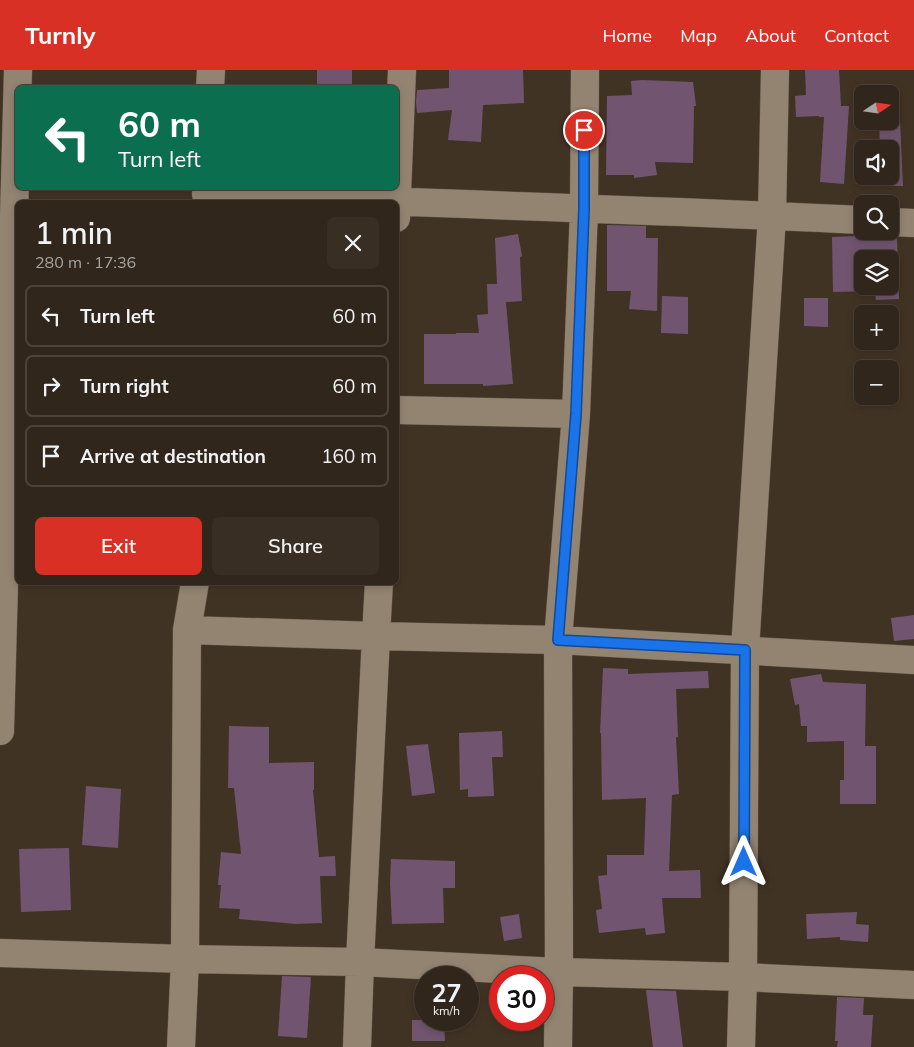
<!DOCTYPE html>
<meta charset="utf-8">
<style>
body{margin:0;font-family:Mulish,sans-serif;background:#392e24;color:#f1f3f6;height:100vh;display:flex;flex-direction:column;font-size:19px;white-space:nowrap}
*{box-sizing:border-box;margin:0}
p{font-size:16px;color:#a8a5a3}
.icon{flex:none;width:28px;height:28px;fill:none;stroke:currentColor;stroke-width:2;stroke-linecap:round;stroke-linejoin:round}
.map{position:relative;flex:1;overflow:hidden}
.drawer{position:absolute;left:15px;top:130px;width:384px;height:385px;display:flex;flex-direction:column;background:#31261b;border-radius:8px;box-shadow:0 2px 8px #0003,0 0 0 1px #4c433a}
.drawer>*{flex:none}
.banner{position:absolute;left:15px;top:15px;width:384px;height:105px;border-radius:8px;box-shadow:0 2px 8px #0003,0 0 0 1px #4c433a;background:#0b6e4f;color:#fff;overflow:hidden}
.needle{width:32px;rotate:77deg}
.fabs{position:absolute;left:854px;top:15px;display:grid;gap:10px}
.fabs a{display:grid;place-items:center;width:45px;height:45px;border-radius:8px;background:#31261b;box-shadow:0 2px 8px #0003,0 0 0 1px #4c433a;font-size:25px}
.speed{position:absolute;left:414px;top:896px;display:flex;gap:10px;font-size:25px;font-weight:700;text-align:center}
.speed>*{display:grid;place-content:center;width:65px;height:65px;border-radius:50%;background:#31261b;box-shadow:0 2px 8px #0003,0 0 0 1px #4c433a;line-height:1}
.speed small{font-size:12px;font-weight:400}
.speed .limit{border:8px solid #d22;background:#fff;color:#111}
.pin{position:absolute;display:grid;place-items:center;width:42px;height:42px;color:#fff;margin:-21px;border:2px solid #fff;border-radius:50%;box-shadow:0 1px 5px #0007}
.me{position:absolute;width:55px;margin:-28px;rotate:0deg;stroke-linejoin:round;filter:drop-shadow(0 0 4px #0008)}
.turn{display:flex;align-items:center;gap:18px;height:105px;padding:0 20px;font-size:22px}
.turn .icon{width:65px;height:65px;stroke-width:2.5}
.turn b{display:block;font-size:35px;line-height:42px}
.round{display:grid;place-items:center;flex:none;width:52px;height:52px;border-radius:8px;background:#392e24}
.overview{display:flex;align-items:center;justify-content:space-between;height:85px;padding:0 20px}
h1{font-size:30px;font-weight:600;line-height:38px}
.primary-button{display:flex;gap:10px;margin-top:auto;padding:10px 20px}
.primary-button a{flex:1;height:58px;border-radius:8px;background:#d93025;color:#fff;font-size:20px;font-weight:600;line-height:58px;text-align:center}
.primary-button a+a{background:#392e24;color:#f1f3f6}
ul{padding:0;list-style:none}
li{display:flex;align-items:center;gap:15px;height:62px;margin:0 10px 8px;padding:0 10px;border:2px solid #4c433a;border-radius:8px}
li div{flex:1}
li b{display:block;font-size:19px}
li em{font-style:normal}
header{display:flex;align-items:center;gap:30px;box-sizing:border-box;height:70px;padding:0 25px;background:#d93025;color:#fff}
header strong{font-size:24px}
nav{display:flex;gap:28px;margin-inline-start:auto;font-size:18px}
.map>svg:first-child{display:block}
.building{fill:#715570;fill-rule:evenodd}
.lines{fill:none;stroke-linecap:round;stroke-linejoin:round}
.minor-casing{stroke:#5d5245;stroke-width:29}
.minor{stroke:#938472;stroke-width:28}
.route-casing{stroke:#114b97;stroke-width:12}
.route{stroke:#1a73e8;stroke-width:9}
</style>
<header>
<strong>Turnly</strong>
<nav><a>Home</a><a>Map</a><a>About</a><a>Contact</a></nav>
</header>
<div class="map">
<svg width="914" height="977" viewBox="0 0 914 977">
<rect width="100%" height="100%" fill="#413324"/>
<path class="building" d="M 317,0 L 352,0 L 352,18 L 317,18 Z
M 449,0 L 523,0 L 524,33 L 483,35 L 481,72 L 448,70 L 452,40 L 417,43 L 416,32 L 417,20 L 449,18 Z
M 805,0 L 839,0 L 841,36 L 849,36 L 844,114 L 820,112 L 824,47 L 819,47 L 819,46 L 796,47 L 795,26 L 806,25 Z
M 642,10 L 693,12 L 696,36 L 694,36 L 693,93 L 655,92 L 657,105 L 634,108 L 634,105 L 606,105 L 607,26 L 632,25 L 631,11 Z
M 890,50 L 900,50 L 903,116 L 882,116 L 881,106 L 890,106 L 890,79 L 880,79 L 879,51 L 890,51 Z
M 607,155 L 646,156 L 646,168 L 658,168 L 657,241 L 629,239 L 631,221 L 607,221 Z
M 518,164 L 522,186 L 520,187 L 522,231 L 506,232 L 513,314 L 483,316 L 483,314 L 424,314 L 424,264 L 456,264 L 456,263 L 479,263 L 477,245 L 488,244 L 487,214 L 497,214 L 495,168 Z
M 882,165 L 889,168 L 897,168 L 899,229 L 876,230 L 875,221 L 833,222 L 832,167 ZM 862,189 L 890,189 L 890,216 L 862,216 Z
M 662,226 L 688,227 L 688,264 L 661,263 Z
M 804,228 L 828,228 L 828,257 L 804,256 Z
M 914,545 L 914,569 L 894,571 L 891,548 Z
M 603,598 L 628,599 L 628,604 L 708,601 L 709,618 L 676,619 L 678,667 L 676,667 L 679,724 L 672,725 L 669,801 L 700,800 L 701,828 L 662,828 L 665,863 L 646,865 L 645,858 L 599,863 L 596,840 L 602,839 L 598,806 L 607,805 L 607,785 L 644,785 L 646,728 L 602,730 L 601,663 L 600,663 Z
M 821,604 L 823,612 L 866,614 L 865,676 L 876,676 L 876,734 L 840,734 L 840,710 L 844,710 L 844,671 L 807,672 L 807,656 L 801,656 L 799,634 L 795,635 L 790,609 Z
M 229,656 L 269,657 L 269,693 L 314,692 L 314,720 L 313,720 L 319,787 L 335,786 L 336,806 L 320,806 L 322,853 L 296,854 L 239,849 L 240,839 L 219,838 L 221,815 L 218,815 L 221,782 L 241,784 L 234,718 L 228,718 Z
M 502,661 L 503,687 L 492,687 L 494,726 L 468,727 L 468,719 L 460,720 L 459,663 Z
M 428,674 L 435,723 L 412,726 L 406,676 Z
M 86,716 L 121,719 L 118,778 L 82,775 Z
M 69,778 L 71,840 L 21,842 L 19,779 Z
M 391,789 L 455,791 L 455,818 L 443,818 L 444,853 L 392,854 L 390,813 Z
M 857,842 L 856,854 L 869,855 L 868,872 L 840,870 L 840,867 L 807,869 L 806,844 Z
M 519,844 L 522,868 L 504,871 L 500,847 Z
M 282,906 L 311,907 L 307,968 L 278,966 Z
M 646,920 L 676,921 L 683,977 L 653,977 Z
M 837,927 L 864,928 L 863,945 L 873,945 L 871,977 L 837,977 L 838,971 L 835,971 Z
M 412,950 L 444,950 L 445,971 L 412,971 Z"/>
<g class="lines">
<g class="minor-casing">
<path id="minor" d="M 210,18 L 211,0
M 206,124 C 425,134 644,139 862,150
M 396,148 L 402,0
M 890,152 L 914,153
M 396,340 L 576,344
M 187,560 L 376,566 L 558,570 L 914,590
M 0,661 L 18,0
M 0,883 L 185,889 L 360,892 L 559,902 L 743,907 L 914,915
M 181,977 L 185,889 L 187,560 L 195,512
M 357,977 L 360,892 L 376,566 L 379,512
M 558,977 L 559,902 L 558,570 L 576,344 L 584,139 L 585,0
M 741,977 L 743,907 L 745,580 L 772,146 L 775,0"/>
</g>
<use href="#minor" class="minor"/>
</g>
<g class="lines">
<g class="route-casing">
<path id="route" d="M 584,60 L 584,139 L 576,344 L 558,570 L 745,580 L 744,792"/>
</g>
<use href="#route" class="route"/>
</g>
</svg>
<div class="fabs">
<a><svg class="needle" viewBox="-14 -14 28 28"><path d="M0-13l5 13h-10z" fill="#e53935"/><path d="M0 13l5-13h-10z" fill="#a8a5a3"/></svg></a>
<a><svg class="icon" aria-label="sound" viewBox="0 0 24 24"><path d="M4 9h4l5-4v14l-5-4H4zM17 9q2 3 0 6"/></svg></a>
<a><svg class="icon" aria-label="search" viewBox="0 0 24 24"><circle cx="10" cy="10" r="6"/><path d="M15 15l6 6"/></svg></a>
<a><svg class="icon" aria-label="layers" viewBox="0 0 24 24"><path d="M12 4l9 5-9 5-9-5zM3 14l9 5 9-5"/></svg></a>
<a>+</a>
<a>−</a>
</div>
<div class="speed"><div>27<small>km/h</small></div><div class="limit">30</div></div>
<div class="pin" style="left:584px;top:60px;background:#d93025"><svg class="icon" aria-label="arrive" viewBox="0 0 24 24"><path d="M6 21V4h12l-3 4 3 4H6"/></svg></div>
<svg class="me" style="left:744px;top:792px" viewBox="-20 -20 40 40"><path d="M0-17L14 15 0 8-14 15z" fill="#1a73e8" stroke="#fff" stroke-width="4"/></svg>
<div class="banner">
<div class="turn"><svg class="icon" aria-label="left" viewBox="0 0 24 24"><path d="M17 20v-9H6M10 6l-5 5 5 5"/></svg><div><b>60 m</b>Turn left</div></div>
</div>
<section class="drawer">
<div class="overview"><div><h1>1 min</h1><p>280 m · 17:36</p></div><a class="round"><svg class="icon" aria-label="close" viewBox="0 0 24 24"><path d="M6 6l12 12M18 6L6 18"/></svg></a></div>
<ul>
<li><svg class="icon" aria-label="left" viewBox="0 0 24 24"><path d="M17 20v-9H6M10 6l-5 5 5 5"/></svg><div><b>Turn left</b></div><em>60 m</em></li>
<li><svg class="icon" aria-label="right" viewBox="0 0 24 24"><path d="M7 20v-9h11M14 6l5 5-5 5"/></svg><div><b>Turn right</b></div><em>60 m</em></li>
<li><svg class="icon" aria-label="arrive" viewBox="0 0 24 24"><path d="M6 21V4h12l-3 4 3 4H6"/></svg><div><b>Arrive at destination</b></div><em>160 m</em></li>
</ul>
<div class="primary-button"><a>Exit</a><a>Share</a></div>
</section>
</div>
